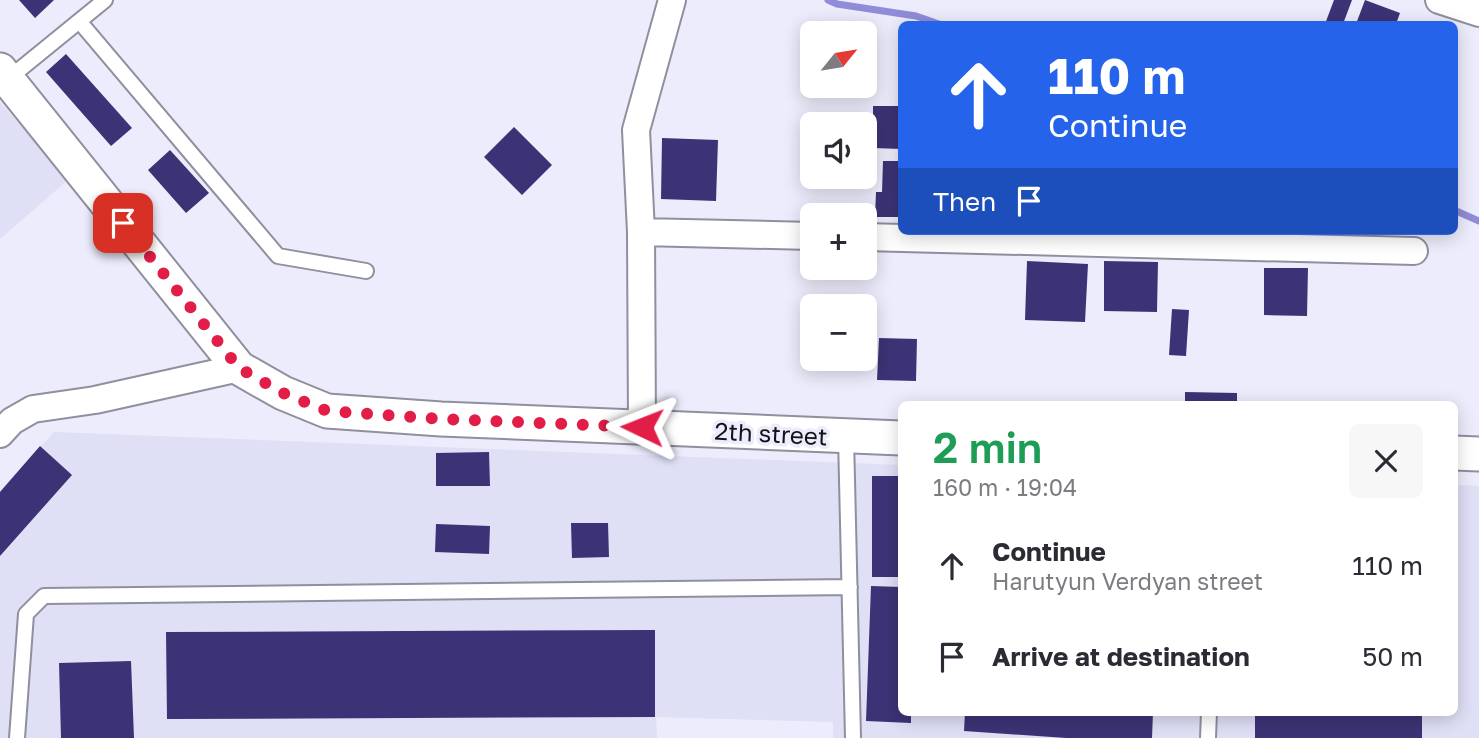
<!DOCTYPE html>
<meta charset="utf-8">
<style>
body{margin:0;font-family:"Golos Text",sans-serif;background:#f7f7f7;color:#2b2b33;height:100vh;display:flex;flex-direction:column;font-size:26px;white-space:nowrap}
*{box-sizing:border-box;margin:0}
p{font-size:23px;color:#7c7c81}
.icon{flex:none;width:38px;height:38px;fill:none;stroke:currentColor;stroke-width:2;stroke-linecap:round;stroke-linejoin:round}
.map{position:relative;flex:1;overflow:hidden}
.panel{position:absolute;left:898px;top:401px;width:560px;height:315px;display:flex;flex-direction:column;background:#fff;border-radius:10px;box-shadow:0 4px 18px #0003}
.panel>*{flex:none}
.guide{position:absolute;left:898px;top:21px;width:560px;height:214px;border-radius:10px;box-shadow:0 4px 18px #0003;background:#2563eb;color:#fff;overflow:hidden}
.needle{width:46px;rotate:60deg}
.tools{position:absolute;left:800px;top:21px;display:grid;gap:14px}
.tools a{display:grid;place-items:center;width:77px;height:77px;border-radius:10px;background:#fff;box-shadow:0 4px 18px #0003;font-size:35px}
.pin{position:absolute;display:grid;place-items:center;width:60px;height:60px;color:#fff;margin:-30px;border-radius:14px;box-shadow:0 4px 10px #0006}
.me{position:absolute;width:77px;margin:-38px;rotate:272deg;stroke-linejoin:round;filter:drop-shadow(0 0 5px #0008)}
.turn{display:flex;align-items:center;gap:24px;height:147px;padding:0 35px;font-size:32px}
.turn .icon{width:91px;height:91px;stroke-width:2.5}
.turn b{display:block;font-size:49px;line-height:60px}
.then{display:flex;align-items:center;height:66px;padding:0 35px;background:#0003;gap:14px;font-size:26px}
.round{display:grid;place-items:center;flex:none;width:74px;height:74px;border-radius:10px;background:#f7f7f7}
.head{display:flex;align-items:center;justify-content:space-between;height:119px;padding:0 35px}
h1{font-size:42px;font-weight:600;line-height:52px;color:#1e9e55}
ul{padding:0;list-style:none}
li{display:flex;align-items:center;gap:21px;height:91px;padding:0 35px}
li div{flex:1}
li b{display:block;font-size:26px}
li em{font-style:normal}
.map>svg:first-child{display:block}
.built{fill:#dfdff6}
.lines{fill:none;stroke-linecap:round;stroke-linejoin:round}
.stream{stroke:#908cd7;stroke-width:7}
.building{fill:#3b3375}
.service-casing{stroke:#8f8f9d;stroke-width:18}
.minor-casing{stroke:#8f8f9d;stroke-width:30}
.tertiary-casing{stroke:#8f8f9d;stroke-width:37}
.service{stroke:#fff;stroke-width:14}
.minor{stroke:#fff;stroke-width:26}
.tertiary{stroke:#fff;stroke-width:33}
.route{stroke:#e11d48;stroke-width:12;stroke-dasharray:0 21.6}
.labels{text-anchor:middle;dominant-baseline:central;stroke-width:7;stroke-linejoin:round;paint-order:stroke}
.street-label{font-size:24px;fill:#121217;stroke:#ececfc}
</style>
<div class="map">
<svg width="1479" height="738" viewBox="0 0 1479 738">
<rect width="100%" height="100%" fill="#ececfc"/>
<path class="built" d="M 0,102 L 68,180 L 0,239 Z
M 54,432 L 901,465 L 901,712 L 1454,712 L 1454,485 L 1479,486 L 1479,738 L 833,738 L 833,722 L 656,717 L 657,738 L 0,738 L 0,491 Z"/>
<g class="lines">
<path class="stream" d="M 828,0 L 837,4 L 916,16 L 939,24
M 1454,210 L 1479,221"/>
</g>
<path class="building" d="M 19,0 L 54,0 L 35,18 Z
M 1334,0 L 1352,0 L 1343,24 L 1325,24 Z
M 1365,0 L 1400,13 L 1396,24 L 1356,24 Z
M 66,54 L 132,128 L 111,146 L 46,72 Z
M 873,106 L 901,106 L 901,149 L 873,148 Z
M 514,127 L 552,165 L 522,195 L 484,157 Z
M 662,138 L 718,140 L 716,201 L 661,199 Z
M 170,150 L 209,193 L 186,213 L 148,170 Z
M 883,161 L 901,161 L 900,217 L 875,217 L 876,192 L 882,192 Z
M 1027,261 L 1088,264 L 1085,322 L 1025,320 Z
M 1104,261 L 1158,262 L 1157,312 L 1104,311 Z
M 1264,268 L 1308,268 L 1307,316 L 1264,315 Z
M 1172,309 L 1189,310 L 1186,356 L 1169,355 Z
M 879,338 L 917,339 L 916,381 L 877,380 Z
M 1185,392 L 1237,393 L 1237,404 L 1185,404 Z
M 40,446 L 72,475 L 0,556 L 0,492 Z
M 489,452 L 490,486 L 436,486 L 436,453 Z
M 872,476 L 901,476 L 901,577 L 872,577 Z
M 571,523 L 608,523 L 609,557 L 572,558 Z
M 436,524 L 490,526 L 489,554 L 435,552 Z
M 871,586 L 901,587 L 901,712 L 911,712 L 911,723 L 866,721 Z
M 655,630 L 655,717 L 167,719 L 166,632 Z
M 131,661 L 134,738 L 61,738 L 59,663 Z
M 965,712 L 1153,712 L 1152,738 L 1066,738 L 964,731 Z
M 1255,712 L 1422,712 L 1422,738 L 1255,738 Z"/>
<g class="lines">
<g class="service-casing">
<path id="service" d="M 79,21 L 278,256 L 366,271
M 8,79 L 105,0
M 846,437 L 853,738
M 17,738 L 26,614 L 44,596 L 850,587
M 1208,738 L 1209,712"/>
</g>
<g class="minor-casing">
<path id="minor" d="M 1439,0 L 1479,13
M 641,232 L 812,236
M 864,237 L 1414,251
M 642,427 L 641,232 L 636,130 L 672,0
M 0,434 L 12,421 L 33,409 L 95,400 L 239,368"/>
</g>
<g class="tertiary-casing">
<path id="tertiary" d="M 0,70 L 239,368 L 283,393 L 327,411 L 441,419 L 901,438
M 1454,453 L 1479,454"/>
</g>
<use href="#service" class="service"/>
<use href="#minor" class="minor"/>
<use href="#tertiary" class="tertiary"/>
</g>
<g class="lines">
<path class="route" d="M 123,223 L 239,368 L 283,393 L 327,411 L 441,419 L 642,427"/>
</g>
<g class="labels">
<g class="street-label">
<text transform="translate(771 433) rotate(3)">2th street</text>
</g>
</g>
</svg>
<div class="tools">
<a><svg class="needle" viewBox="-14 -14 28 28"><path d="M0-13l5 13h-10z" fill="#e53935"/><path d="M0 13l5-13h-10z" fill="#7c7c81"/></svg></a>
<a><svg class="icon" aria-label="sound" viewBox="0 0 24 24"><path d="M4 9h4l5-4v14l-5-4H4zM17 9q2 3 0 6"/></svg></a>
<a>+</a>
<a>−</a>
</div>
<div class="pin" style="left:123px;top:223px;background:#d93025"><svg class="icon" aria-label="arrive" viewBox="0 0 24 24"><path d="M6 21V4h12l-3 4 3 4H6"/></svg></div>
<svg class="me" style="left:642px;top:427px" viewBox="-20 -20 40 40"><path d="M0-17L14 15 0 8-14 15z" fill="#e11d48" stroke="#fff" stroke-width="4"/></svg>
<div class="guide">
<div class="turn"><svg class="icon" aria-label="ahead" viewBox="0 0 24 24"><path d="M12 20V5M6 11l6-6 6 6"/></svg><div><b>110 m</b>Continue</div></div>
<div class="then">Then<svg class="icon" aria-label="arrive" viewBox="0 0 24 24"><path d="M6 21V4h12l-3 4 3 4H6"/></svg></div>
</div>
<section class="panel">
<div class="head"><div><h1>2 min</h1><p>160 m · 19:04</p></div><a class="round"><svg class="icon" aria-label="close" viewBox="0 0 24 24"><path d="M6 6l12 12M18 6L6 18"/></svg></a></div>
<ul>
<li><svg class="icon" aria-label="ahead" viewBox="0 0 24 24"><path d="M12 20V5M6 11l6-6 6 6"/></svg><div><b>Continue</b><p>Harutyun Verdyan street</p></div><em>110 m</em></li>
<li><svg class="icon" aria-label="arrive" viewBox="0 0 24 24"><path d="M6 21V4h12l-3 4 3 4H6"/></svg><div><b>Arrive at destination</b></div><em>50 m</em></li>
</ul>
</section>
</div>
